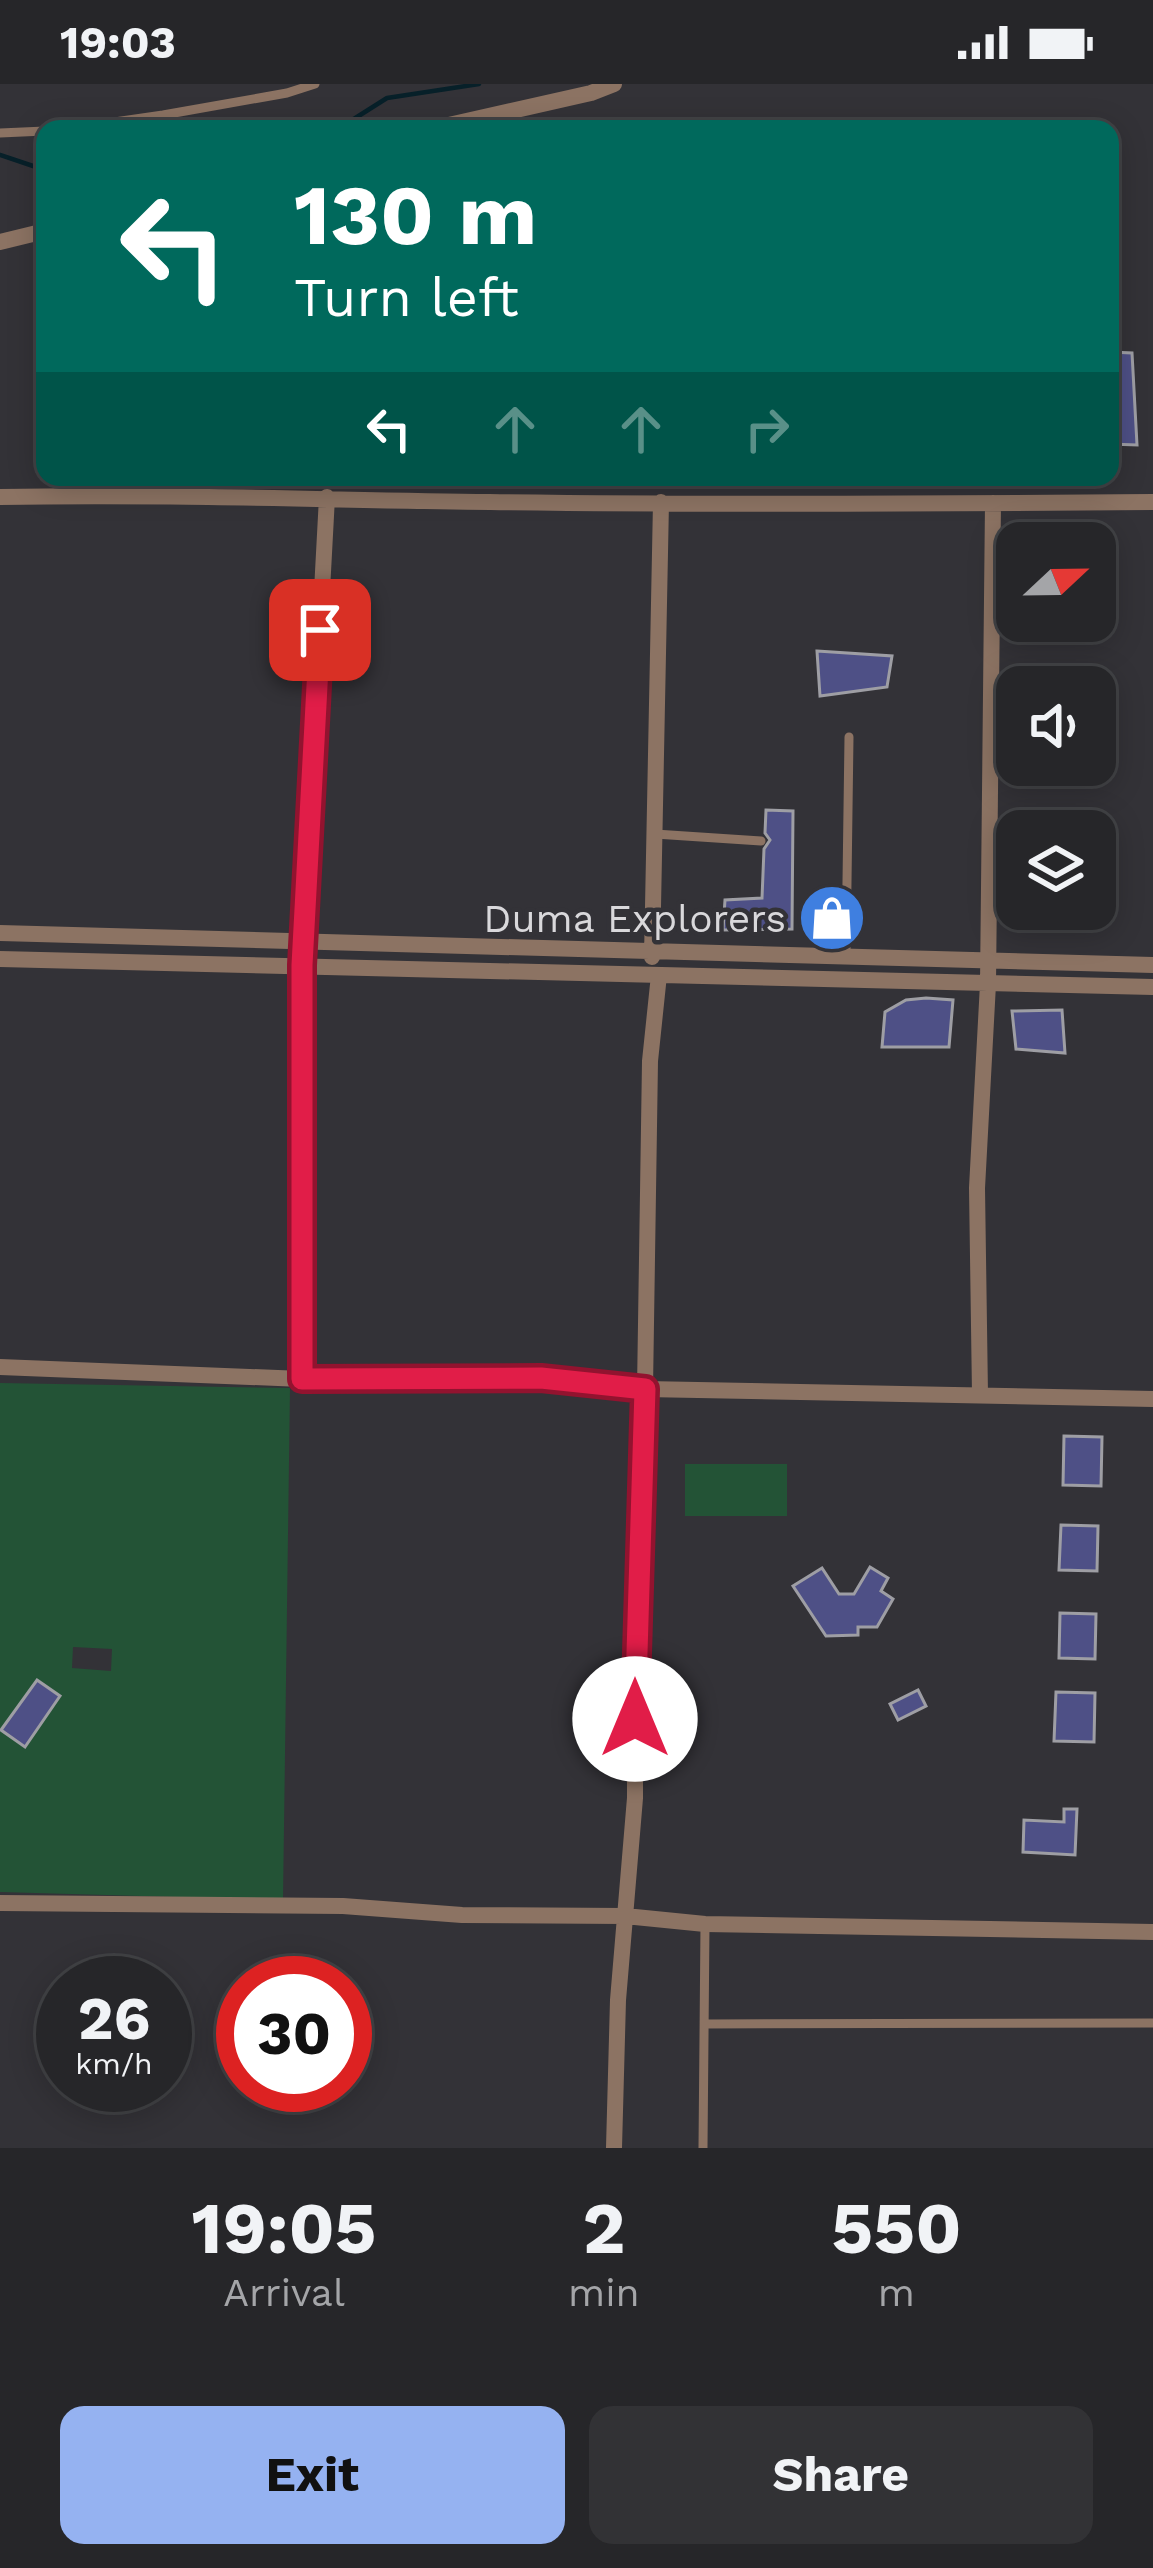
<!DOCTYPE html>
<style>
body{margin:0;font-family:"Work Sans",sans-serif;background:#323235;color:#f1f3f6;height:100vh;display:flex;flex-direction:column;font-size:45px;white-space:nowrap}
*{box-sizing:border-box;margin:0}
p{font-size:39px;color:#a4a5a8}
.icon{flex:none;width:66px;height:66px;fill:none;stroke:currentColor;stroke-width:2;stroke-linecap:round;stroke-linejoin:round}
.map{position:relative;height:2064px;overflow:hidden}
.details{display:flex;flex-direction:column;background:#262629;flex:1}
.details>*{flex:none}
.guide{position:absolute;left:36px;top:36px;width:1083px;height:366px;border-radius:24px;box-shadow:0 6px 30px #0003,0 0 0 3px #424346;background:#00695c;color:#fff;overflow:hidden}
.needle{width:78px;rotate:68deg}
.fabs{position:absolute;left:996px;top:438px;display:grid;gap:24px}
.fabs a{display:grid;place-items:center;width:120px;height:120px;border-radius:24px;background:#262629;box-shadow:0 6px 30px #0003,0 0 0 3px #424346;font-size:60px}
.speed{position:absolute;left:36px;top:1872px;display:flex;gap:24px;font-size:60px;font-weight:700;text-align:center}
.speed>*{display:grid;place-content:center;width:156px;height:156px;border-radius:50%;background:#262629;box-shadow:0 6px 30px #0003,0 0 0 3px #424346;line-height:1}
.speed small{font-size:30px;font-weight:400}
.speed .limit{border:18px solid #d22;background:#fff;color:#111}
.pin{position:absolute;display:grid;place-items:center;width:102px;height:102px;color:#fff;margin:-51px;border-radius:24px;box-shadow:0 6px 18px #0006}
.me{position:absolute;width:132px;margin:-66px;rotate:0deg;stroke-linejoin:round;filter:drop-shadow(0 0 9px #0008)}
.turn{display:flex;align-items:center;gap:42px;height:252px;padding:0 60px;font-size:54px}
.turn .icon{width:156px;height:156px;stroke-width:2.5}
.turn b{display:block;font-size:84px;line-height:102px}
.lanes{display:flex;align-items:center;height:114px;padding:0 60px;background:#0003;justify-content:center;gap:60px;direction:ltr}
.lanes .off{opacity:.35}
.eta{display:flex;justify-content:space-evenly;align-items:center;height:204px;text-align:center}
.eta b{font-size:72px;font-weight:700;line-height:84px}
.button{display:flex;gap:24px;margin-top:auto;padding:24px 60px}
.button a{flex:1;height:138px;border-radius:24px;background:#95b2f1;color:#111;font-size:48px;font-weight:700;line-height:138px;text-align:center}
.button a+a{background:#323235;color:#f1f3f6}
.status{display:flex;justify-content:space-between;align-items:center;height:84px;padding:0 60px;background:#262629;direction:ltr}
.status svg{height:33px;fill:currentColor}
.map>svg:first-child{display:block}
.green{fill:#235336;fill-rule:evenodd}
.lines{fill:none;stroke-linecap:round;stroke-linejoin:round}
.stream{stroke:#072029;stroke-width:4.5}
.building{fill:#4e5086;stroke:#9e9ea4;stroke-width:3}
.lane{stroke:#8c7363;stroke-width:9}
.street{stroke:#8c7363;stroke-width:16}
.route-casing{stroke:#92132f;stroke-width:30}
.route{stroke:#e11d48;stroke-width:21}
.labels{text-anchor:middle;dominant-baseline:central;stroke-width:9;stroke-linejoin:round;paint-order:stroke}
.poi-label{font-size:39px;fill:#d9d8db;stroke:#333237;text-anchor:end}
</style>
<div class="status"><b>19:03</b><svg viewBox="0 0 49 12"><path d="M0 12V9h3v3zM5 12V6h3v6zM10 12V3h3v9zM15 12V0h3v12zM26 1h20v11H26zM47 4h2v5h-2z"/></svg></div>
<div class="map">
<svg width="1153" height="2064" viewBox="0 0 1153 2064">
<rect width="100%" height="100%" fill="#333237"/>
<path class="green" d="M 0,1299 L 290,1304 L 283,1816 L 0,1808 ZM 73,1563 L 112,1565 L 111,1587 L 72,1584 ZM 36,1596 L 60,1613 L 24,1662 L 2,1646 Z
M 685,1380 L 787,1380 L 787,1432 L 685,1432 Z"/>
<g class="lines">
<path class="stream" d="M 338,45 L 387,14 L 479,0
M 0,71 L 45,86"/>
</g>
<path class="building" d="M 1110,268 L 1132,269 L 1137,361 L 1110,360 Z
M 817,567 L 892,572 L 887,603 L 820,612 Z
M 766,726 L 793,727 L 792,845 L 723,846 L 725,816 L 762,814 L 764,765 L 770,756 L 765,749 Z
M 926,914 L 953,916 L 949,963 L 882,963 L 885,928 L 906,916 Z
M 1062,926 L 1065,969 L 1016,965 L 1012,927 Z
M 1064,1352 L 1102,1353 L 1101,1402 L 1063,1401 Z
M 1061,1441 L 1098,1442 L 1097,1487 L 1059,1486 Z
M 870,1483 L 888,1494 L 881,1507 L 893,1515 L 877,1543 L 858,1543 L 858,1551 L 826,1552 L 793,1502 L 822,1484 L 839,1510 L 854,1510 Z
M 1060,1529 L 1096,1530 L 1095,1575 L 1059,1574 Z
M 37,1596 L 60,1612 L 25,1663 L 1,1646 Z
M 918,1606 L 926,1622 L 898,1636 L 890,1620 Z
M 1056,1608 L 1095,1609 L 1094,1658 L 1054,1657 Z
M 1064,1725 L 1077,1725 L 1075,1771 L 1023,1768 L 1024,1736 L 1064,1738 Z"/>
<g class="lines">
<path class="lane" d="M 66,45 L 163,31 L 287,9 L 315,0
M 0,49 L 45,47
M 655,750 L 761,757
M 846,870 L 849,653
M 705,1940 L 1153,1939
M 703,2064 L 705,1840"/>
<path class="street" d="M 431,45 L 591,9 L 614,0
M 0,158 L 45,147
M 0,413 C 164,410 327,416 490,418 C 711,421 932,420 1153,418
M 0,849 L 1153,881
M 652,873 L 661,418
M 0,875 L 1153,903
M 0,1283 L 302,1295 L 541,1294 L 645,1305 L 1153,1315
M 302,1295 L 302,881 L 327,413
M 980,1310 L 977,1104 L 988,900 L 993,419
M 0,1819 L 343,1822 L 462,1831 L 625,1832 L 705,1840 L 1153,1848
M 614,2064 L 618,1916 L 635,1714 L 635,1556 L 645,1305 L 650,977 L 659,891"/>
</g>
<g class="lines">
<g class="route-casing">
<path id="route" d="M 320,546 L 302,881 L 302,1295 L 541,1294 L 645,1305 L 635,1635"/>
</g>
<use href="#route" class="route"/>
</g>
<defs>
<g id="shop-disc" transform="scale(3.45)"><circle r="9.5" fill="#3f7fe0" stroke="#333237"/><path d="M-5-2.5h2.3a2.7 3.5 0 0 1 5.4 0H5L5.5 6h-11ZM-1.5-2.5h3a1.5 2.3 0 0 0-3 0Z" fill="#fff"/></g>
</defs>
<g fill-rule="evenodd">
<use href="#shop-disc" x="832" y="834"/>
</g>
<g class="labels">
<g class="poi-label">
<text x="786" y="834">Duma Explorers</text>
</g>
</g>
</svg>
<div class="fabs">
<a><svg class="needle" viewBox="-14 -14 28 28"><path d="M0-13l5 13h-10z" fill="#e53935"/><path d="M0 13l5-13h-10z" fill="#a4a5a8"/></svg></a>
<a><svg class="icon" aria-label="sound" viewBox="0 0 24 24"><path d="M4 9h4l5-4v14l-5-4H4zM17 9q2 3 0 6"/></svg></a>
<a><svg class="icon" aria-label="layers" viewBox="0 0 24 24"><path d="M12 4l9 5-9 5-9-5zM3 14l9 5 9-5"/></svg></a>
</div>
<div class="speed"><div>26<small>km/h</small></div><div class="limit">30</div></div>
<div class="pin" style="left:320px;top:546px;background:#d93025"><svg class="icon" aria-label="arrive" viewBox="0 0 24 24"><path d="M6 21V4h12l-3 4 3 4H6"/></svg></div>
<svg class="me" style="left:635px;top:1635px" viewBox="-20 -20 40 40"><circle r="19" fill="#fff"/><path d="M0-13L10 11 0 6-10 11z" fill="#e11d48"/></svg>
<div class="guide">
<div class="turn"><svg class="icon" aria-label="left" viewBox="0 0 24 24"><path d="M17 20v-9H6M10 6l-5 5 5 5"/></svg><div><b>130 m</b>Turn left</div></div>
<div class="lanes"><svg class="icon" aria-label="left" viewBox="0 0 24 24"><path d="M17 20v-9H6M10 6l-5 5 5 5"/></svg><svg class="icon off" aria-label="ahead" viewBox="0 0 24 24"><path d="M12 20V5M6 11l6-6 6 6"/></svg><svg class="icon off" aria-label="ahead" viewBox="0 0 24 24"><path d="M12 20V5M6 11l6-6 6 6"/></svg><svg class="icon off" aria-label="right" viewBox="0 0 24 24"><path d="M7 20v-9h11M14 6l5 5-5 5"/></svg></div>
</div>
</div>
<section class="details">
<div class="eta">
<div><b>19:05</b><p>Arrival</p></div>
<div><b>2</b><p>min</p></div>
<div><b>550</b><p>m</p></div>
</div>
<div class="button"><a>Exit</a><a>Share</a></div>
</section>
